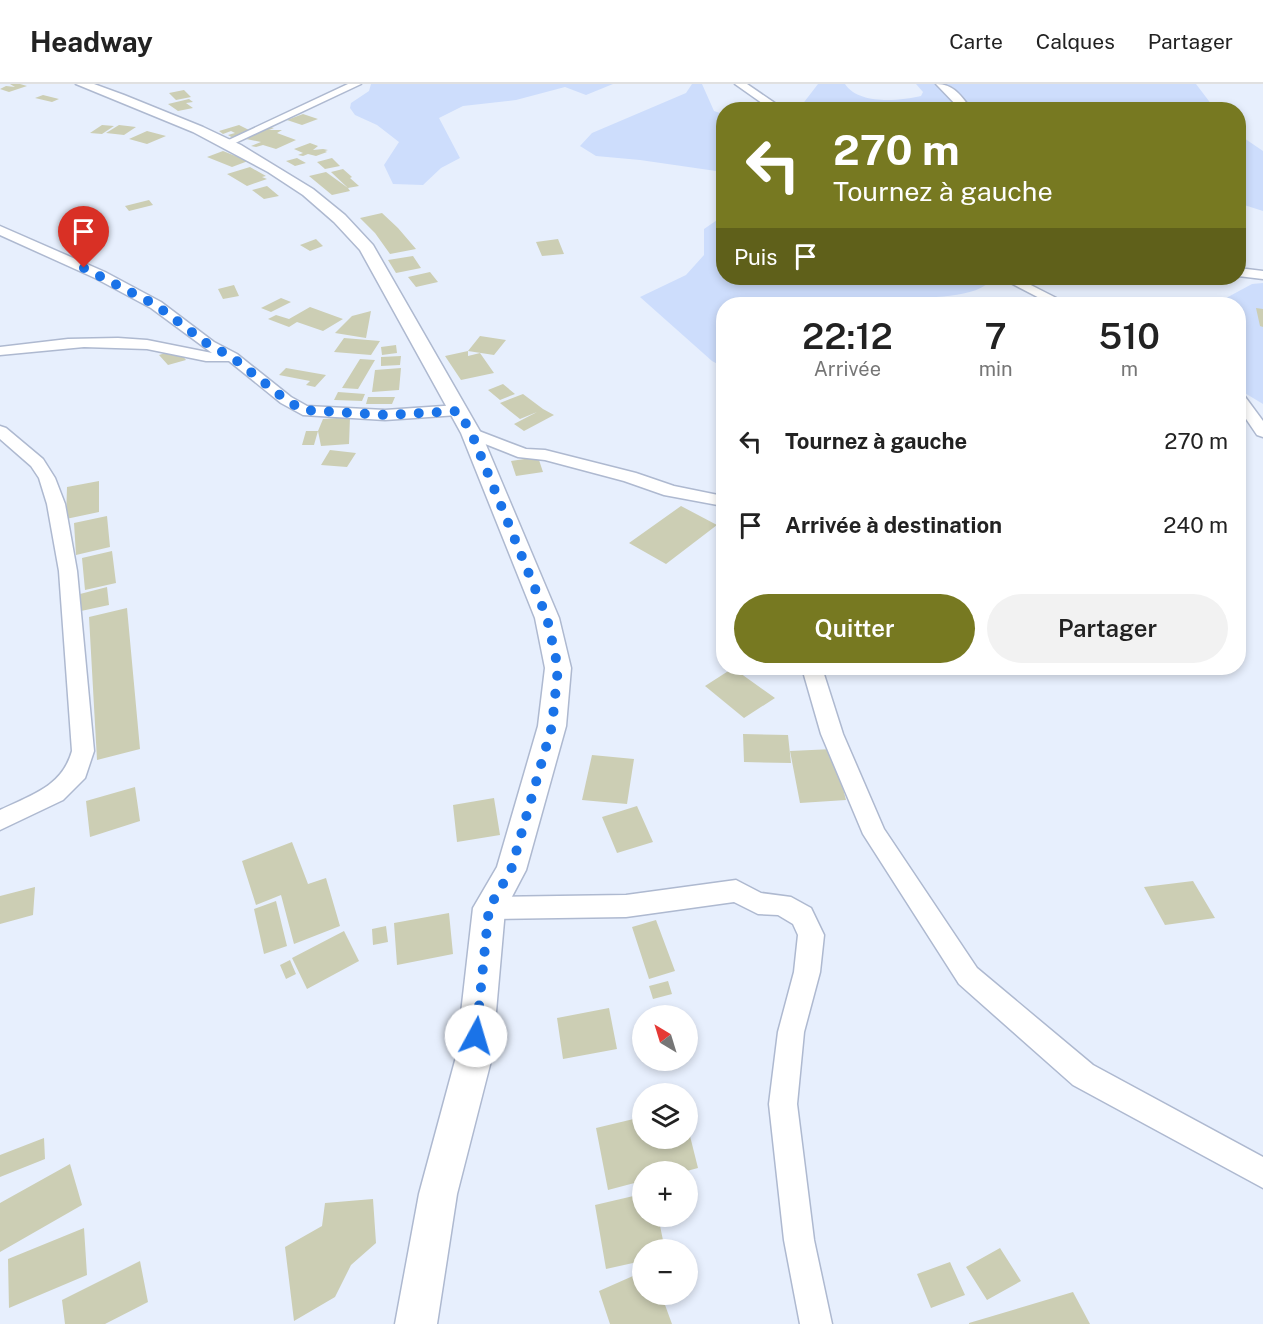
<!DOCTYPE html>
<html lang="fr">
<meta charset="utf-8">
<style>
body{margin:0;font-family:"Public Sans",sans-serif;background:#f2f2f2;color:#222;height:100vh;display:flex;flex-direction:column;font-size:22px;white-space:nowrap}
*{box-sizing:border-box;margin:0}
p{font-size:20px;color:#767676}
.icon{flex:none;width:33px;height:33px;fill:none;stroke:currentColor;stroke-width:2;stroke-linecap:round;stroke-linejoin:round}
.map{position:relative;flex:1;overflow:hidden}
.sheet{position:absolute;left:716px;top:213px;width:530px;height:378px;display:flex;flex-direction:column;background:#fff;border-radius:24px;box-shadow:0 3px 9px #0003}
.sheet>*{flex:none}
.hud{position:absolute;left:716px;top:18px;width:530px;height:183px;border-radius:24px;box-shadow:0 3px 9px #0003;background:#777921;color:#fff;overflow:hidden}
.needle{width:39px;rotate:322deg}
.tools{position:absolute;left:632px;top:921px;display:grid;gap:12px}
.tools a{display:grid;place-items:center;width:66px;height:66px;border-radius:50%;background:#fff;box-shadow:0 3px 9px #0003;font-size:30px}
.pin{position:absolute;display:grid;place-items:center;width:51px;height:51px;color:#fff;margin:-62px -26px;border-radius:50% 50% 50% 0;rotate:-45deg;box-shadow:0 0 6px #0007}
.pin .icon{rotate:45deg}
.me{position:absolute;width:66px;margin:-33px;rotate:6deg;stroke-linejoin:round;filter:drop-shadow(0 0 4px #0008)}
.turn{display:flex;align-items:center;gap:21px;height:126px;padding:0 18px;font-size:27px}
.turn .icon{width:78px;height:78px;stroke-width:2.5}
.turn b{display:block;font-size:42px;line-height:51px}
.then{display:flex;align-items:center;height:57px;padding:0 18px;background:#0003;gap:12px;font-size:22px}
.eta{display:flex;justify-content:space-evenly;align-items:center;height:102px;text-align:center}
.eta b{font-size:36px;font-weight:600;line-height:42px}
.action{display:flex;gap:12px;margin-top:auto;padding:12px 18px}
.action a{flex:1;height:69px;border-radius:36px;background:#777921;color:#fff;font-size:24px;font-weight:600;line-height:69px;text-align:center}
.action a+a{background:#f2f2f2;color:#222}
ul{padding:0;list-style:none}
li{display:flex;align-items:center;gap:18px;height:84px;padding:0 18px}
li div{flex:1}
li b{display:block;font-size:22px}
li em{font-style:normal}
header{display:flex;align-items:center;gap:36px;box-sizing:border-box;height:84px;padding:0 30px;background:#fff;border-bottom:2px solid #e0e0e0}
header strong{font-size:28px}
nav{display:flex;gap:33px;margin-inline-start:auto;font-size:21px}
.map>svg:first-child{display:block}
.green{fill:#cdddfc}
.building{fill:#ccceb4}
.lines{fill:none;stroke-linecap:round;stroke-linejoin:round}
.minor-casing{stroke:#aeb9d0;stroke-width:3}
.tertiary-casing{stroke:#aeb9d0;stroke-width:3}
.minor{fill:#fff;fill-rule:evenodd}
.tertiary{fill:#fff;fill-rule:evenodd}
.route{stroke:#1a73e8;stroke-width:10;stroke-dasharray:0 18}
</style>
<header>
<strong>Headway</strong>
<nav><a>Carte</a><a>Calques</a><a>Partager</a></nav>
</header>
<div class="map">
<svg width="1263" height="1240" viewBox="0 0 1263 1240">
<rect width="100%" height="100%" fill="#e7effd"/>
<path class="green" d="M 371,0 L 613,0 L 586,11 L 565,3 L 516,16 L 463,22 L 439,34 L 460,74 L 441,84 L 423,101 L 393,100 L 384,81 L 399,58 L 377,41 L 355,31 L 350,24 L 351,19 L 369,7 Z
M 692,0 L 702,0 L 714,27 L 723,30 L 723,88 L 640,76 L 596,72 L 580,62 L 592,49 L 686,9 Z
M 818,0 L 845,0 C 859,21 899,17 921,12 L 923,8 L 916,0 L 1196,0 L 1215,25 L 971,26 L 956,19 L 923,26 L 798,26 Z
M 1238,50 L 1263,67 L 1263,127 L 1238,119 Z
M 720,134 L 723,134 L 723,194 L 993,194 C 978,216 925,212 899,216 L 899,220 L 723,220 L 723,283 L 712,277 L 640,213 L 686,191 L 704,171 L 704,145 Z
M 1263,199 L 1263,320 L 1238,305 L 1238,220 L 1215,220 L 1252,200 Z"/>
<path class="building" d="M 10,0 L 20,0 L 27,2 L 9,8 L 0,5 L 6,2 L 15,3 Z
M 184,6 L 191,13 L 176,16 L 169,9 Z
M 43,11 L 59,15 L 52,18 L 35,14 Z
M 189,15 L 193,18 L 186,19 L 193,24 L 178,27 L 168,20 Z
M 303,30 L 318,35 L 302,41 L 287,36 Z
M 102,41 L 114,42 L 102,50 L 90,49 Z
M 119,41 L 136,43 L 124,51 L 106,49 Z
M 239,41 L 251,47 L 233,54 L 228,51 L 235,49 L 231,47 L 223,50 L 219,47 Z
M 270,43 L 274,44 L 269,46 L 282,46 L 277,49 L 296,56 L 276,65 L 263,61 L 256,63 L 251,62 L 261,58 L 246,55 L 249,54 L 245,53 Z
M 147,47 L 166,52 L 147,60 L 129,55 Z
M 310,59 L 318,62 L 313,66 L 323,65 L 328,66 L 325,67 L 327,68 L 316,72 L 308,70 L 303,72 L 298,71 L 303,69 L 294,65 Z
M 223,67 L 248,77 L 232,83 L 207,73 Z
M 297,74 L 306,79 L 295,82 L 286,77 Z
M 332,74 L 340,82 L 325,85 L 317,78 Z
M 250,83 L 266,92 L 262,93 L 267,95 L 247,102 L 227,90 Z
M 343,85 L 352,93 L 350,94 L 359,102 L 348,104 L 331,88 Z
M 326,88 L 348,104 L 350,107 L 332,111 L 309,92 Z
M 267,102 L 279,112 L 264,115 L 252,106 Z
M 149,116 L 153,121 L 129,127 L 125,122 Z
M 382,129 L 398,144 L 416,165 L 390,170 L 375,149 L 360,134 Z
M 316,155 L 323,162 L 310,167 L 300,161 Z
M 558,155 L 564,170 L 542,172 L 536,158 Z
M 413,172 L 421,184 L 396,189 L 388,176 Z
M 430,188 L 438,198 L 416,203 L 408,193 Z
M 234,201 L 239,212 L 223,215 L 218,205 Z
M 281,214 L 291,218 L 271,228 L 261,224 Z
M 310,223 L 343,235 L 323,247 L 297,238 L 289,243 L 268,235 L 276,231 L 289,235 Z
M 1256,224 L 1263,225 L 1263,243 L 1260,242 Z
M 371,227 L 366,254 L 335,249 L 352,232 Z
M 480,252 L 506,256 L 494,271 L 468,267 L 468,272 L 480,269 L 494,289 L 461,296 L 445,272 L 468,267 Z
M 344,254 L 380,257 L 371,271 L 334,268 Z
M 396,261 L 397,269 L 382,271 L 381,263 Z
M 177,265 L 186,276 L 168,281 L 159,271 Z
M 401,272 L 400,281 L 381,282 L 381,273 Z
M 360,275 L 375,276 L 358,305 L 342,304 Z
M 286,284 L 326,291 L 315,303 L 306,301 L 310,297 L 279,291 Z
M 401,284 L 399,306 L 372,308 L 375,286 Z
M 503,300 L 515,310 L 500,316 L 488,306 Z
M 338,308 L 365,310 L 362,317 L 334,316 Z
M 523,310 L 543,325 L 554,331 L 524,347 L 514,340 L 537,328 L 520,335 L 500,319 Z
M 368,313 L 395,313 L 392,320 L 366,320 Z
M 350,333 L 349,360 L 321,362 L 318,347 L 314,361 L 302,361 L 306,347 L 318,347 L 323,335 Z
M 330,366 L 356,369 L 347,383 L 321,381 Z
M 538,373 L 543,388 L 516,392 L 511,377 Z
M 99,397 L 99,428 L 66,435 L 67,403 Z
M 681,422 L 717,441 L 666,480 L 629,459 Z
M 107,432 L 110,463 L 76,471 L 74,439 Z
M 112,467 L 116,499 L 85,506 L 82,474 Z
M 107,503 L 109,521 L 81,527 L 80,510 Z
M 127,524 L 140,665 L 97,676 L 89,533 Z
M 733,584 L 775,614 L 744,634 L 705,602 Z
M 743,650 L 788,651 L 791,679 L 744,678 Z
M 833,665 L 846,716 L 800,719 L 790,667 Z
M 592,671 L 634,675 L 627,720 L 582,716 Z
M 135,703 L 140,737 L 90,753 L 86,717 Z
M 494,714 L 500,751 L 457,758 L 453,721 Z
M 637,722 L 653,758 L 617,769 L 602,733 Z
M 292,758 L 308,800 L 326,794 L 340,842 L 294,860 L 281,811 L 256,821 L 242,777 Z
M 1193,797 L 1215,834 L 1165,841 L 1144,803 Z
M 35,803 L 33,831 L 0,840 L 0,812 Z
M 276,817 L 287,862 L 264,870 L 254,825 Z
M 449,829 L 453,870 L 397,881 L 394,839 Z
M 656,836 L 675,887 L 649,895 L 632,843 Z
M 386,842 L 388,858 L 373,861 L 372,845 Z
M 344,847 L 359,877 L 307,905 L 292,874 Z
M 290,876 L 296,890 L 286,895 L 280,881 Z
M 668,897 L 672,910 L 653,915 L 649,902 Z
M 609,924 L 617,965 L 563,975 L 557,934 Z
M 642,1033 L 642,1054 L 687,1054 L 688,1044 L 698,1084 L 683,1088 L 642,1088 L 642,1097 L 608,1106 L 596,1044 Z
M 44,1054 L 45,1075 L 0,1093 L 0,1071 Z
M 70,1080 L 82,1121 L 0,1168 L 0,1119 Z
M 642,1110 L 642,1132 L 658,1132 L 665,1166 L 642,1166 L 642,1177 L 606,1185 L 595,1121 Z
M 373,1115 L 376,1159 L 351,1181 L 335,1213 L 294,1237 L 285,1163 L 322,1142 L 325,1119 Z
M 84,1144 L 87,1191 L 9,1224 L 8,1175 Z
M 1000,1164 L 1021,1197 L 987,1216 L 966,1183 Z
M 140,1177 L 148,1218 L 105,1240 L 65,1240 L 62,1216 Z
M 950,1178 L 965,1211 L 931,1224 L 917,1190 Z
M 642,1188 L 642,1210 L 661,1210 L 672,1240 L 610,1240 L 599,1207 Z
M 1073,1208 L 1090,1240 L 969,1240 L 969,1239 Z"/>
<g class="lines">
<g class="minor-casing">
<path id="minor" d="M 348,0 L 361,0 L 229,62 L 225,63 L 220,60 Z
M 735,0 L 747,0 L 785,26 L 772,26 Z
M 936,0 C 954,0 961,12 972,26 L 961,26 Z
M 0,142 L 105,188 L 161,218 L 214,258 L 237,270 L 291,313 L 307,322 L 385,326 L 458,321 L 466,326 L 458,331 L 385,336 L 303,331 L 281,319 L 229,277 L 206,277 L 147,265 L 84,263 L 0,271 L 0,263 L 68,255 L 118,254 L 147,256 L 212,269 L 151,224 L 95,194 L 0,151 Z
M 1238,184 L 1263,187 L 1263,195 L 1238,192 Z
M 1001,194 L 1017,194 L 1068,220 L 1051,220 Z
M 1238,308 L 1243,310 L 1263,337 L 1263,353 L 1257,351 L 1238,323 Z
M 0,342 L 6,344 L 43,375 L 55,394 L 65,420 L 77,487 L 94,667 L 85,694 L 63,716 L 0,746 L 0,726 C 31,711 62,703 72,667 L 59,487 L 47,420 L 39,394 L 31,382 L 0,355 Z
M 471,344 L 526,365 L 545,366 L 636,389 L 674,402 L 723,412 L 723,422 L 664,411 L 624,397 L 545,376 L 518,373 L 465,352 L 463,349 Z
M 802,584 L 822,584 L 843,650 L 884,745 L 977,884 L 1093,981 L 1263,1073 L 1263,1104 L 1073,1001 L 959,900 L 863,750 L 821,650 Z
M 736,796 L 761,809 L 791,813 L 811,824 L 824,851 L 820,888 L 804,948 L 797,1020 L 814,1156 L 832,1240 L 800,1240 L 784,1156 L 769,1020 L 778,948 L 794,888 L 798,851 L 793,840 L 778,831 L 758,830 L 734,818 L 626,833 L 489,835 L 480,832 L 477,824 L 480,816 L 489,813 L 626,811 Z"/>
</g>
<g class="tertiary-casing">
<path id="tertiary" d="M 76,0 L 94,0 L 124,11 L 203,43 L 241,61 L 313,105 L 345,131 L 373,161 L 481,349 L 559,534 L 571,584 L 566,642 L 526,786 L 505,826 L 492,973 L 457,1110 L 437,1240 L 395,1240 L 419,1110 L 456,973 L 473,824 L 497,783 L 538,642 L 545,584 L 535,534 L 461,349 L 360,166 L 334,138 L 303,111 L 268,88 L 193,48 Z"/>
</g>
<use href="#minor" class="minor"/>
<use href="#tertiary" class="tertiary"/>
</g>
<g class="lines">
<path class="route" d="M 84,184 L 156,221 L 209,261 L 232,273 L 286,316 L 303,326 L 385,331 L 458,327 L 471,348 L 547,534 L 558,584 L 552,642 L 517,765 L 511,786 L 489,824 L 476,952"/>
</g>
</svg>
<div class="tools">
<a><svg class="needle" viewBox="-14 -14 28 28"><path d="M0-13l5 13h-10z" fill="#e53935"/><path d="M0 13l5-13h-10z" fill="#767676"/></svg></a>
<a><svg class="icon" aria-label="layers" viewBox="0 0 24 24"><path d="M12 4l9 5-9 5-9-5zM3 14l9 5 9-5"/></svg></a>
<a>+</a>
<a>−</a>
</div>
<div class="pin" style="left:84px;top:184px;background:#d93025"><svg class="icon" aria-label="arrive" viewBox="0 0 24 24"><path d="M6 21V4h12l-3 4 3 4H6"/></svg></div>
<svg class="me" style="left:476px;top:952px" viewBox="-20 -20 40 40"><circle r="19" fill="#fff"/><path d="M0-13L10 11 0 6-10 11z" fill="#1a73e8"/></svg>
<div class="hud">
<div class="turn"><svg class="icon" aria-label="left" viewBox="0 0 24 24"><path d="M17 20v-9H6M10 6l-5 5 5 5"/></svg><div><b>270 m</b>Tournez à gauche</div></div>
<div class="then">Puis<svg class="icon" aria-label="arrive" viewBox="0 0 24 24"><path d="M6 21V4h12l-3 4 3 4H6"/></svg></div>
</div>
<section class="sheet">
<div class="eta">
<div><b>22:12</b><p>Arrivée</p></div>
<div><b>7</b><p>min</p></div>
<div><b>510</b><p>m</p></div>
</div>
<ul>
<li><svg class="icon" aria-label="left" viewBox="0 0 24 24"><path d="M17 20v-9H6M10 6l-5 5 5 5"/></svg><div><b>Tournez à gauche</b></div><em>270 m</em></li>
<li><svg class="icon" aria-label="arrive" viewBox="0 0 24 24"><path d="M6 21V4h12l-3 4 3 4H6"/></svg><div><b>Arrivée à destination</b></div><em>240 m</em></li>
</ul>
<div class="action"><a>Quitter</a><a>Partager</a></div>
</section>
</div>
